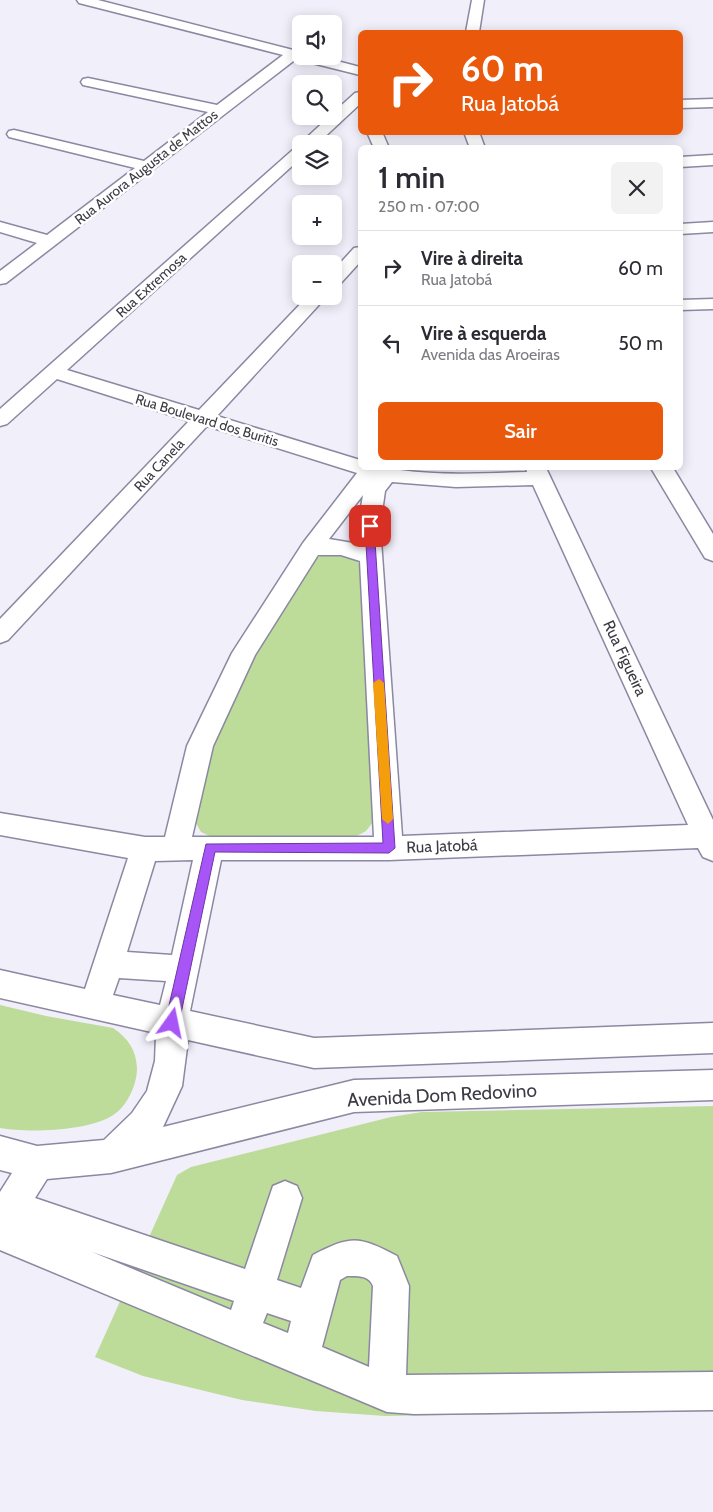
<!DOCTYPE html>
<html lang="pt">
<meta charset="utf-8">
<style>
body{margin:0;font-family:Cabin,sans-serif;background:#f2f2f3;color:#2b2b33;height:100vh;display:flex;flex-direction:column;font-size:19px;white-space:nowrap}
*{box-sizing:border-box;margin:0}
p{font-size:16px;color:#7c7c81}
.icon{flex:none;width:28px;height:28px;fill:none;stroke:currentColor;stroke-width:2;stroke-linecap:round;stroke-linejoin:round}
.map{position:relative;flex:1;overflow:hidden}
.details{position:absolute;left:358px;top:145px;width:325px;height:325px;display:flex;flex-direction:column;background:#fff;border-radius:8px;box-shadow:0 2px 12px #0003}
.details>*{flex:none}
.banner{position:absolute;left:358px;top:30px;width:325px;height:105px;border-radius:8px;box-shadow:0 2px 12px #0003;background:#ea580c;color:#fff;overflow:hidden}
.buttons{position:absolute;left:292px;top:15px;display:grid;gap:10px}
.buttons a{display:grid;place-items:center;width:50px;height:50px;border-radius:8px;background:#fff;box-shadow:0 2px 12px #0003;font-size:25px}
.pin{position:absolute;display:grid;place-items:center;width:42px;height:42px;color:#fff;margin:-21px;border-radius:10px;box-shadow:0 2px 8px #0006}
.me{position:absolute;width:55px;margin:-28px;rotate:12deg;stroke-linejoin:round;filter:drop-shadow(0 0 4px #0008)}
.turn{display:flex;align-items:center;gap:18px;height:105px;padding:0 20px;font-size:22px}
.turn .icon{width:65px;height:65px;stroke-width:2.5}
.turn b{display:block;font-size:35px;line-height:42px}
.round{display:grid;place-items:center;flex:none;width:52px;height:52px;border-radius:8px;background:#f2f2f3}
.summary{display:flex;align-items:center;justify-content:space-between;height:85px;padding:0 20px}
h1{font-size:30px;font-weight:600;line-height:38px}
.button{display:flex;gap:10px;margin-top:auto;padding:10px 20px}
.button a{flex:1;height:58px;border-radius:8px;background:#ea580c;color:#fff;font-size:20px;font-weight:600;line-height:58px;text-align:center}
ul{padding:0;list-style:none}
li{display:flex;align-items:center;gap:15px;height:75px;padding:0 20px;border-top:1px solid #e1e1e2}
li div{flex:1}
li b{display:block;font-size:19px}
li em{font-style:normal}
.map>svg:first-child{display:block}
.green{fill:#bddb99}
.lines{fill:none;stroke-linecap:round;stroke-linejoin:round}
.minor-casing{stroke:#8b88a1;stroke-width:3}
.minor{fill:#fff;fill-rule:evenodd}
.route{fill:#a855f7;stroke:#6d37a1}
.slow{fill:#f59e0b}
.labels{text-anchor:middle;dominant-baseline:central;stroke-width:5;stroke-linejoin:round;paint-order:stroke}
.far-street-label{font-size:14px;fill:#3c3b45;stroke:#fff}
.street-label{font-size:16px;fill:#3c3b45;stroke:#fff}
.near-street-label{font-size:19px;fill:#3c3b45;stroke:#fff}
</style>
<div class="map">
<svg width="713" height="1512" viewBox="0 0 713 1512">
<rect width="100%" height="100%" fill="#f1effa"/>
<path class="green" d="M 337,552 L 357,560 L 362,570 L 376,818 L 366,831 L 353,838 L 220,841 L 201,832 L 193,818 C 207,759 230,701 258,647 C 275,617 295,589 314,560 L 326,553 Z
M 0,1005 L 46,1016 L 113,1028 C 128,1038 136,1050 137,1068 C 137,1086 126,1109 110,1117 C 85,1131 28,1133 0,1128 Z
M 713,1106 L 713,1411 L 385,1416 L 316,1411 L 242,1400 L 143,1376 L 95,1357 L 177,1175 L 191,1167 L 391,1117 L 422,1112 Z"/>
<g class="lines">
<g class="minor-casing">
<path id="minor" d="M 77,0 L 98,0 L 301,52 L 301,56 L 318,56 L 360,67 L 360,75 L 296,59 L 6,283 L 0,284 L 0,271 L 37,243 L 0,232 L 0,222 L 47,235 L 135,168 L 9,137 L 7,134 L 9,131 L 14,130 L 144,161 L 208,112 L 83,85 L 81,82 L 83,79 L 88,78 L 217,105 L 283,55 L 79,3 Z
M 472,0 L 484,0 L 479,32 L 466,32 Z
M 360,92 L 360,104 L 317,144 L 301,145 L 303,141 L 330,116 L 334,116 L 334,112 L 355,93 Z
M 713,99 L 713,107 L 680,108 L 680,100 Z
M 367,132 L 382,132 L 389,148 L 374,148 Z
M 464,132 L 479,132 L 485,148 L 470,148 Z
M 301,145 L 301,158 L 67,370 L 199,410 L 308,296 L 327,296 L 217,416 L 360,460 L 360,468 L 401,468 L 400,470 C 442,476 485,473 527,472 L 526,468 L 546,468 L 713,820 L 713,861 L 703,857 L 698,848 L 389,860 L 221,860 L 190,1011 L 314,1038 L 713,1023 L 713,1053 L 314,1068 L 188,1040 L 182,1086 L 163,1127 L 354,1080 L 713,1070 L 713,1100 L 354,1112 L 111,1173 L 47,1179 L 35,1198 L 245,1269 L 273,1186 L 285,1181 L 297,1186 L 302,1198 L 277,1280 L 301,1288 L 313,1255 C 351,1235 359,1236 397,1256 L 409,1286 L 406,1375 L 713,1372 L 713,1410 L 414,1414 L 387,1412 L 0,1250 L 0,1192 L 12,1173 L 0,1170 L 0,1136 L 37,1146 L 104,1140 L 132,1113 L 147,1091 L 155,1061 L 156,1035 L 156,1033 L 0,998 L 0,970 L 85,989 L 128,858 L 0,835 L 0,813 L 145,837 L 165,837 L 187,746 L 232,653 L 303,543 L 357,473 L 207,426 L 8,640 L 0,643 L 0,619 L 189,421 L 57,379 L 7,424 L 0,426 L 0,409 L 296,147 ZM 392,482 L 456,487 L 533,485 L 688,825 L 402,836 L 380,526 L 385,491 ZM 363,495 L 358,526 L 359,544 L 329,539 ZM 318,555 L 341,555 L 360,561 L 374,837 L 192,837 L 213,746 L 255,655 ZM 193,860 L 172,955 L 127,952 L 155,861 ZM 119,978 L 166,981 L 160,1005 L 113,995 ZM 92,1252 L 234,1301 L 231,1310 ZM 347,1276 C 357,1276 369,1275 373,1286 L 369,1367 L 322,1347 L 340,1280 ZM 267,1313 L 291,1321 L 288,1333 L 263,1323 Z
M 713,155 L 713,165 L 680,167 L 680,157 Z
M 713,222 L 713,232 L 680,234 L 680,224 Z
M 360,247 L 360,262 L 340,284 L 334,285 L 334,270 L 354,248 Z
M 713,299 L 713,309 L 680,310 L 680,300 Z
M 651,468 L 673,468 L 713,534 L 713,561 L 705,558 Z"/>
</g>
<use href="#minor" class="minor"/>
</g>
<path class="route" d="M 370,523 L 374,526 L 395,848 L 389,853 L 215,852 L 179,1023 L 177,1027 L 172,1029 L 167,1027 L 165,1023 L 206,844 L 383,843 L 365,526 Z"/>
<path class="slow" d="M 379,679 L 384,683 L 393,819 L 388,824 L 382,819 L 373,683 Z"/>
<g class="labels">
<g class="far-street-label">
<text transform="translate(146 167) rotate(-38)">Rua Aurora Augusta de Mattos</text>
<text transform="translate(151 285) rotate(-42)">Rua Extremosa</text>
<text transform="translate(207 420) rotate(17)">Rua Boulevard dos Buritis</text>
<text transform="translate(159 465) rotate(-47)">Rua Canela</text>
</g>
<g class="street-label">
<text transform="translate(625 658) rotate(65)">Rua Figueira</text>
<text transform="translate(442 846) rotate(-2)">Rua Jatobá</text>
</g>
<g class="near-street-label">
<text transform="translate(442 1095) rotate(-3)">Avenida Dom Redovino</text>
</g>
</g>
</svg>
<div class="buttons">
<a><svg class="icon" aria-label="sound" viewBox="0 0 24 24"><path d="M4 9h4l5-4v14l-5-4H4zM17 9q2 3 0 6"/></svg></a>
<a><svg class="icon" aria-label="search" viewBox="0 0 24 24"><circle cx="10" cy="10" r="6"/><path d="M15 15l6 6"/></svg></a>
<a><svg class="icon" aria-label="layers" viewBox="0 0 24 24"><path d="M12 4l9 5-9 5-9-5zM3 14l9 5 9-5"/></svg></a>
<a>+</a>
<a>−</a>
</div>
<div class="pin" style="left:370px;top:526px;background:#d93025"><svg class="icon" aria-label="arrive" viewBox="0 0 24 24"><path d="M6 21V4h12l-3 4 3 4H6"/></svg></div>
<svg class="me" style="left:172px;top:1023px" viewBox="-20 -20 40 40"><path d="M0-17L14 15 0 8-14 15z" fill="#a855f7" stroke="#fff" stroke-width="4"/></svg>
<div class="banner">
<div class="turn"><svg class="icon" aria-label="right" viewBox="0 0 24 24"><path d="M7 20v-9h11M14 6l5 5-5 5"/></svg><div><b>60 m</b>Rua Jatobá</div></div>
</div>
<section class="details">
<div class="summary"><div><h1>1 min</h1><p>250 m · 07:00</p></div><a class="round"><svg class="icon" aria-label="close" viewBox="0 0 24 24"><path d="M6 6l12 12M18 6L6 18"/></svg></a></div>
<ul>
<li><svg class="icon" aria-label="right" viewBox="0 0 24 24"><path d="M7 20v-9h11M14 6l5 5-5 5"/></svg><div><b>Vire à direita</b><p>Rua Jatobá</p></div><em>60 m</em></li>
<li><svg class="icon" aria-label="left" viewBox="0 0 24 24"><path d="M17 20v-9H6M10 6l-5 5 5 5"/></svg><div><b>Vire à esquerda</b><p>Avenida das Aroeiras</p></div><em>50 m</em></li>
</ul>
<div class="button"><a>Sair</a></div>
</section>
</div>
